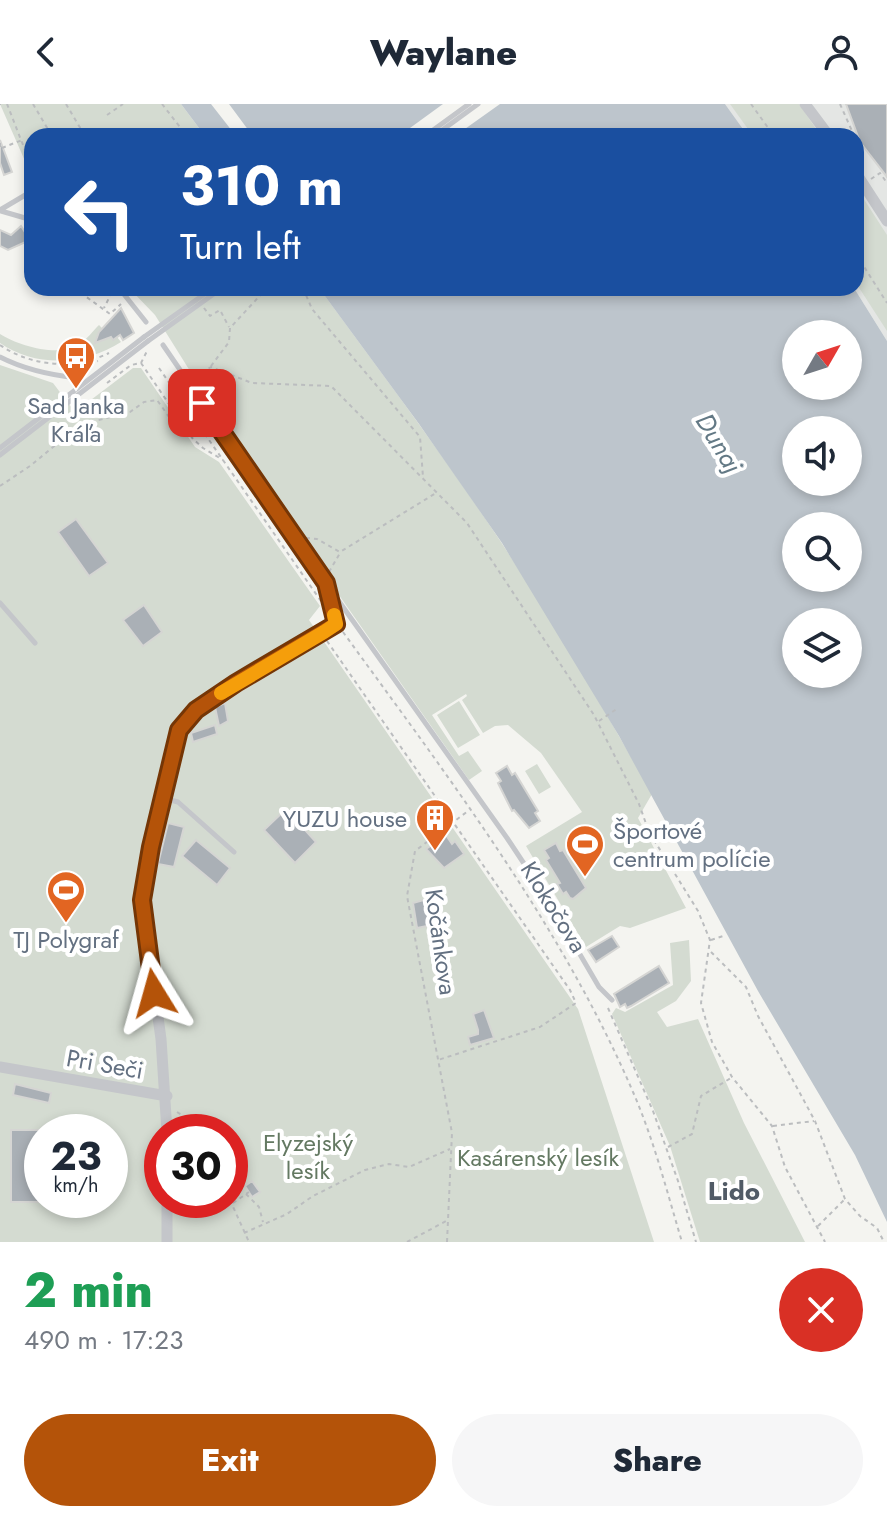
<!DOCTYPE html>
<meta charset="utf-8">
<style>
body{margin:0;font-family:Jost,sans-serif;background:#f6f6f7;color:#1f2937;height:100vh;display:flex;flex-direction:column;font-size:30px;white-space:nowrap}
*{box-sizing:border-box;margin:0}
p{font-size:26px;color:#747a83}
.icon{flex:none;width:44px;height:44px;fill:none;stroke:currentColor;stroke-width:2;stroke-linecap:round;stroke-linejoin:round}
.map{position:relative;height:1138px;overflow:hidden}
.drawer{display:flex;flex-direction:column;background:#fff;flex:1}
.drawer>*{flex:none}
.top-card{position:absolute;left:24px;top:24px;width:840px;height:168px;border-radius:24px;box-shadow:0 4px 12px #0003;background:#1a4fa0;color:#fff;overflow:hidden}
.needle{width:52px;rotate:51deg}
.tools{position:absolute;left:782px;top:216px;display:grid;gap:16px}
.tools a{display:grid;place-items:center;width:80px;height:80px;border-radius:50%;background:#fff;box-shadow:0 4px 12px #0003;font-size:40px}
.speed{position:absolute;left:24px;top:1010px;display:flex;gap:16px;font-size:40px;font-weight:700;text-align:center}
.speed>*{display:grid;place-content:center;width:104px;height:104px;border-radius:50%;background:#fff;box-shadow:0 4px 12px #0003;line-height:1}
.speed small{font-size:20px;font-weight:400}
.speed .limit{border:12px solid #d22;background:#fff;color:#111}
.pin{position:absolute;display:grid;place-items:center;width:68px;height:68px;color:#fff;margin:-34px;border-radius:16px;box-shadow:0 4px 12px #0006}
.me{position:absolute;width:88px;margin:-44px;rotate:352deg;stroke-linejoin:round;filter:drop-shadow(0 0 6px #0008)}
.turn{display:flex;align-items:center;gap:28px;height:168px;padding:0 24px;font-size:36px}
.turn .icon{width:104px;height:104px;stroke-width:2.5}
.turn b{display:block;font-size:56px;line-height:68px}
.round{display:grid;place-items:center;flex:none;width:84px;height:84px;border-radius:42px;background:#f6f6f7}
.headline{display:flex;align-items:center;justify-content:space-between;height:136px;padding:0 24px}
h1{font-size:48px;font-weight:800;line-height:60px;color:#1e9e55}
.cta{display:flex;gap:16px;margin-top:auto;padding:16px 24px}
.cta a{flex:1;height:92px;border-radius:48px;background:#b45309;color:#fff;font-size:32px;font-weight:800;line-height:92px;text-align:center}
.cta a+a{background:#f6f6f7;color:#1f2937}
header{display:flex;justify-content:space-between;align-items:center;height:104px;padding:0 24px;background:#fff;font-size:36px;font-weight:800}
.map>svg:first-child{display:block}
.built{fill:#e4e6e4}
.green{fill:#d4dbd1;fill-rule:evenodd}
.water{fill:#bdc5cc;fill-rule:evenodd}
.pier{fill:#f4f4f0}
.building{fill:#aab0b6;stroke:#d5d5d3;stroke-width:2}
.lines{fill:none;stroke-linecap:round;stroke-linejoin:round}
.path{stroke:#bbbdbf;stroke-width:2;stroke-dasharray:4 4;stroke-linecap:butt}
.lane{stroke:#c4c6ca;stroke-width:5}
.street{stroke:#c4c6ca;stroke-width:11}
.lane-bridge{stroke:#c4c6ca;stroke-width:5}
.route-casing{stroke:#753606;stroke-width:20}
.route{stroke:#b45309;stroke-width:14}
.slow{stroke:#f59e0b;stroke-width:14}
.labels{text-anchor:middle;dominant-baseline:central;stroke-width:8;stroke-linejoin:round;paint-order:stroke}
.poi-label{font-size:24px;fill:#637081;stroke:#fff}
.street-label{font-size:24px;fill:#637081;stroke:#fff}
.park-label{font-size:24px;fill:#647962;stroke:#fff}
.water-label{font-size:26px;font-style:italic;fill:#637985;stroke:#fff}
.neighbourhood-label{font-size:26px;font-weight:bold;fill:#515b66;stroke:#fff}
</style>
<header><svg class="icon" aria-label="back" viewBox="0 0 24 24"><path d="M15 5l-7 7 7 7"/></svg>Waylane<svg class="icon" aria-label="person" viewBox="0 0 24 24"><circle cx="12" cy="8" r="4"/><path d="M4 21q1-7 8-7t8 7"/></svg></header>
<div class="map">
<svg width="887" height="1138" viewBox="0 0 887 1138">
<rect width="100%" height="100%" fill="#f4f4f0"/>
<path class="built" d="M 725,0 L 887,0 L 887,237 L 854,184 L 856,184 L 856,32 L 748,32 Z"/>
<path class="green" d="M 0,0 L 181,0 L 205,32 L 32,32 L 32,73 Z
M 730,0 L 799,0 L 821,32 L 753,32 Z
M 856,83 L 887,131 L 887,227 L 856,179 Z
M 129,184 L 319,184 C 381,268 443,351 501,438 C 554,519 604,605 652,690 L 638,714 L 686,804 L 630,824 L 620,822 L 586,843 L 526,742 L 582,708 L 541,649 L 508,621 L 495,622 L 483,629 L 462,596 L 467,592 L 466,590 L 432,611 L 459,652 L 468,647 L 482,667 L 469,676 L 277,403 L 259,366 L 215,307 L 155,211 Z
M 99,221 L 113,235 L 117,233 L 121,238 C 85,261 36,264 0,239 L 0,230 C 19,242 60,254 80,240 C 87,235 93,227 99,221 Z
M 0,261 L 53,279 L 75,308 L 133,264 L 141,264 L 195,343 L 219,358 L 320,502 L 309,516 L 578,905 L 654,1138 L 0,1138 ZM 42,1028 L 110,1028 L 110,1096 L 42,1096 ZM 162,1028 L 230,1028 L 230,1096 L 162,1096 Z
M 459,597 L 480,631 L 458,644 L 437,611 Z
M 537,660 L 551,683 L 539,690 L 525,667 Z
M 689,836 L 691,877 L 676,897 L 657,908 L 667,923 L 698,915 L 744,1019 L 805,1138 L 700,1138 L 670,1042 L 612,910 L 616,904 L 625,908 L 673,881 L 670,839 Z"/>
<path class="water" d="M 181,0 L 725,0 L 748,32 L 205,32 Z
M 319,184 L 854,184 L 887,237 L 887,1118 L 855,1051 L 758,887 L 619,632 L 502,439 L 419,320 ZM 796,230 L 848,230 L 848,282 L 796,282 ZM 796,326 L 848,326 L 848,378 L 796,378 ZM 796,422 L 848,422 L 848,474 L 796,474 ZM 796,518 L 848,518 L 848,570 L 796,570 Z"/>
<path class="pier" d="M 211,0 L 229,0 L 249,27 L 243,32 L 236,32 Z
M 443,0 L 500,0 L 455,32 L 399,32 Z"/>
<path class="building" d="M 846,0 L 887,0 L 887,73 L 860,38 Z
M 0,36 L 12,68 L 4,71 L 0,59 Z
M 21,122 L 30,136 L 8,146 L 0,142 L 0,126 L 11,131 Z
M 121,204 L 134,229 L 123,236 L 120,231 L 113,236 L 111,233 L 95,239 L 99,228 Z
M 76,415 L 108,459 L 89,472 L 58,428 Z
M 144,501 L 162,528 L 143,542 L 123,516 Z
M 225,599 L 228,617 L 219,622 L 215,603 Z
M 215,621 L 217,630 L 193,638 L 191,629 Z
M 507,662 L 512,671 L 515,669 L 538,707 L 535,709 L 540,717 L 529,724 L 514,706 L 512,707 L 498,679 L 501,677 L 496,669 Z
M 286,705 L 316,738 L 295,759 L 264,726 Z
M 168,719 L 184,723 L 174,763 L 158,760 Z
M 446,731 L 452,740 L 455,737 L 464,750 L 444,764 L 426,745 Z
M 196,736 L 230,764 L 217,781 L 182,752 Z
M 556,739 L 560,747 L 563,746 L 586,784 L 573,795 L 570,794 L 566,788 L 563,790 L 557,780 L 560,779 L 546,756 L 549,754 L 544,746 Z
M 427,795 L 432,821 L 417,824 L 413,799 Z
M 612,832 L 619,843 L 596,858 L 588,846 Z
M 659,862 L 669,879 L 631,902 L 627,904 L 625,900 L 620,903 L 614,890 Z
M 484,906 L 494,934 L 470,941 L 468,933 L 478,930 L 478,926 L 473,910 Z
M 15,980 L 51,989 L 49,999 L 13,991 Z
M 11,1026 L 41,1026 L 41,1098 L 11,1098 Z
M 252,1077 L 260,1088 L 252,1093 L 245,1082 Z"/>
<g class="lines">
<path class="path" d="M 0,0 L 1,0
M 7,0 L 32,64
M 33,0 L 52,32
M 66,0 L 85,32
M 162,0 L 187,32
M 751,0 L 774,32
M 840,0 L 852,27 L 845,32
M 107,11 L 123,0
M 170,32 L 179,26
M 227,32 L 232,28
M 0,39 L 0,44
M 2,44 L 22,36
M 871,75 L 880,69 L 887,79
M 856,150 L 887,199
M 74,184 L 110,210 L 121,200
M 103,184 L 111,190 L 104,204
M 188,184 L 193,190
M 303,184 L 312,205 L 420,333 L 423,373
M 48,189 L 52,184
M 82,190 L 96,184
M 204,204 L 210,212 L 220,206 L 229,223
M 0,241 C 32,263 75,266 109,249
M 141,259 L 193,335 L 203,344 L 223,356
M 211,262 L 229,238 L 230,224 L 267,184
M 66,264 L 98,257
M 159,264 L 323,500
M 195,273 L 211,263 L 252,279 L 331,282 L 467,419 L 594,611 L 639,700 L 649,728 L 698,807 L 710,836 L 701,899 L 712,938 L 732,973 L 772,1022 L 785,1063 L 825,1138
M 107,279 L 131,261 L 141,259 L 147,247
M 0,382 L 30,362 L 80,321 L 130,308 L 144,298 L 157,296 L 172,317 L 179,314
M 306,434 L 317,435 L 340,448 L 436,389
M 329,468 L 340,449
M 343,528 C 449,674 561,821 633,988 C 654,1036 667,1088 682,1138
M 327,537 L 570,886 L 576,899 L 540,923 L 438,956
M 599,617 L 618,604
M 711,836 L 726,831
M 711,848 L 746,883 L 758,912 L 815,1017 L 845,1095 L 860,1112 L 877,1124 L 883,1136
M 608,904 L 653,1007 L 678,1077 L 696,1138
M 177,1008 L 194,1019 L 198,1028
M 773,1022 L 814,1017
M 668,1043 L 692,1030 L 701,992 L 731,974
M 246,1090 L 259,1103 L 263,1118
M 230,1096 L 249,1138
M 233,1099 L 249,1088
M 818,1122 L 844,1096
M 244,1129 L 287,1110 L 313,1092 L 365,1066 L 389,1060 L 409,1063 L 450,1045
M 407,1138 L 448,1116
M 447,1138 L 452,1029 L 407,792 L 415,747 L 468,707"/>
<path class="lane" d="M 425,32 L 469,0
M 434,32 L 478,0
M 0,106 L 32,87
M 1,107 L 32,116
M 119,184 L 146,218
M 163,241 L 326,479 L 336,519
M 0,253 C 25,266 50,271 77,274
M 0,344 L 144,233
M 0,351 L 148,237
M 326,479 L 507,734 L 550,799 L 599,883 L 612,896
M 0,499 L 35,539
M 163,694 L 178,698 L 234,748"/>
<path class="street" d="M 805,0 L 829,32
M 856,69 L 887,117
M 0,963 L 167,992
M 167,1028 L 161,935 L 142,796 L 173,644 L 182,620 L 196,606 L 236,579 L 336,520
M 167,1138 L 167,1096"/>
<path class="lane-bridge" d="M 144,233 L 213,184
M 148,237 L 222,184"/>
</g>
<g class="lines">
<g class="route-casing">
<path id="route" d="M 154,889 L 142,796 L 151,743 L 179,626 L 196,606 L 236,579 L 336,520 L 326,479 L 202,299"/>
</g>
<use href="#route" class="route"/>
<path class="slow" d="M 221,589 L 324,528 L 336,520 L 334,511"/>
</g>
<defs>
<g id="bus-pin" transform="scale(2)"><path d="M0 17L-7.5 6A9.5 9.5 0 1 1 7.5 6Z" fill="#e26522" stroke="#fff"/><path d="M-5-6H5V4H4V6H2V4H-2V6H-4V4H-5ZM-3.5-4V0h7V-4ZM-3.5 1.2v1.5H-2V1.2ZM2 1.2v1.5H3.5V1.2Z" fill="#fff"/></g>
<g id="building-pin" transform="scale(2)"><path d="M0 17L-7.5 6A9.5 9.5 0 1 1 7.5 6Z" fill="#e26522" stroke="#fff"/><path d="M-4-6H4V6H1V3H-1V6H-4ZM-2.5-4.3h1.7v1.8h-1.7ZM.8-4.3h1.7v1.8H.8ZM-2.5-1h1.7V.8h-1.7ZM.8-1h1.7V.8H.8Z" fill="#fff"/></g>
<g id="stadium-pin" transform="scale(2)"><path d="M0 17L-7.5 6A9.5 9.5 0 1 1 7.5 6Z" fill="#e26522" stroke="#fff"/><path d="M0-5a6.5 5 0 1 0 0 10a6.5 5 0 1 0 0-10ZM-3.5-1.8h7v3.6h-7Z" fill="#fff"/></g>
</defs>
<g fill-rule="evenodd">
<use href="#bus-pin" x="76" y="252"/>
<use href="#building-pin" x="435" y="714"/>
<use href="#stadium-pin" x="585" y="740"/>
<use href="#stadium-pin" x="66" y="786"/>
</g>
<g class="labels">
<g class="poi-label">
<text x="76" y="301">Sad Janka<tspan x="76" dy="28">Kráľa</tspan></text>
<text x="407" y="714" text-anchor="end">YUZU house</text>
<text x="613" y="726" text-anchor="start">Športové<tspan x="613" dy="28">centrum polície</tspan></text>
<text x="66" y="835">TJ Polygraf</text>
</g>
<g class="street-label">
<text transform="translate(554 803) rotate(58)">Klokočova</text>
<text transform="translate(441 838) rotate(82)">Kočánkova</text>
<text transform="translate(105 960) rotate(10)">Pri Seči</text>
</g>
<g class="park-label">
<text x="308" y="1038">Elyzejský<tspan x="308" dy="28">lesík</tspan></text>
<text x="538" y="1053">Kasárenský lesík</text>
</g>
<g class="water-label">
<text transform="translate(719 339) rotate(59)">Dunaj</text>
</g>
<g class="neighbourhood-label">
<text x="734" y="1087">Lido</text>
</g>
</g>
</svg>
<div class="tools">
<a><svg class="needle" viewBox="-14 -14 28 28"><path d="M0-13l5 13h-10z" fill="#e53935"/><path d="M0 13l5-13h-10z" fill="#747a83"/></svg></a>
<a><svg class="icon" aria-label="sound" viewBox="0 0 24 24"><path d="M4 9h4l5-4v14l-5-4H4zM17 9q2 3 0 6"/></svg></a>
<a><svg class="icon" aria-label="search" viewBox="0 0 24 24"><circle cx="10" cy="10" r="6"/><path d="M15 15l6 6"/></svg></a>
<a><svg class="icon" aria-label="layers" viewBox="0 0 24 24"><path d="M12 4l9 5-9 5-9-5zM3 14l9 5 9-5"/></svg></a>
</div>
<div class="speed"><div>23<small>km/h</small></div><div class="limit">30</div></div>
<div class="pin" style="left:202px;top:299px;background:#d93025"><svg class="icon" aria-label="arrive" viewBox="0 0 24 24"><path d="M6 21V4h12l-3 4 3 4H6"/></svg></div>
<svg class="me" style="left:154px;top:889px" viewBox="-20 -20 40 40"><path d="M0-17L14 15 0 8-14 15z" fill="#b45309" stroke="#fff" stroke-width="4"/></svg>
<div class="top-card">
<div class="turn"><svg class="icon" aria-label="left" viewBox="0 0 24 24"><path d="M17 20v-9H6M10 6l-5 5 5 5"/></svg><div><b>310 m</b>Turn left</div></div>
</div>
</div>
<section class="drawer">
<div class="headline"><div><h1>2 min</h1><p>490 m · 17:23</p></div><a class="round" style="background:#d93025;color:#fff"><svg class="icon" aria-label="close" viewBox="0 0 24 24"><path d="M6 6l12 12M18 6L6 18"/></svg></a></div>
<div class="cta"><a>Exit</a><a>Share</a></div>
</section>
